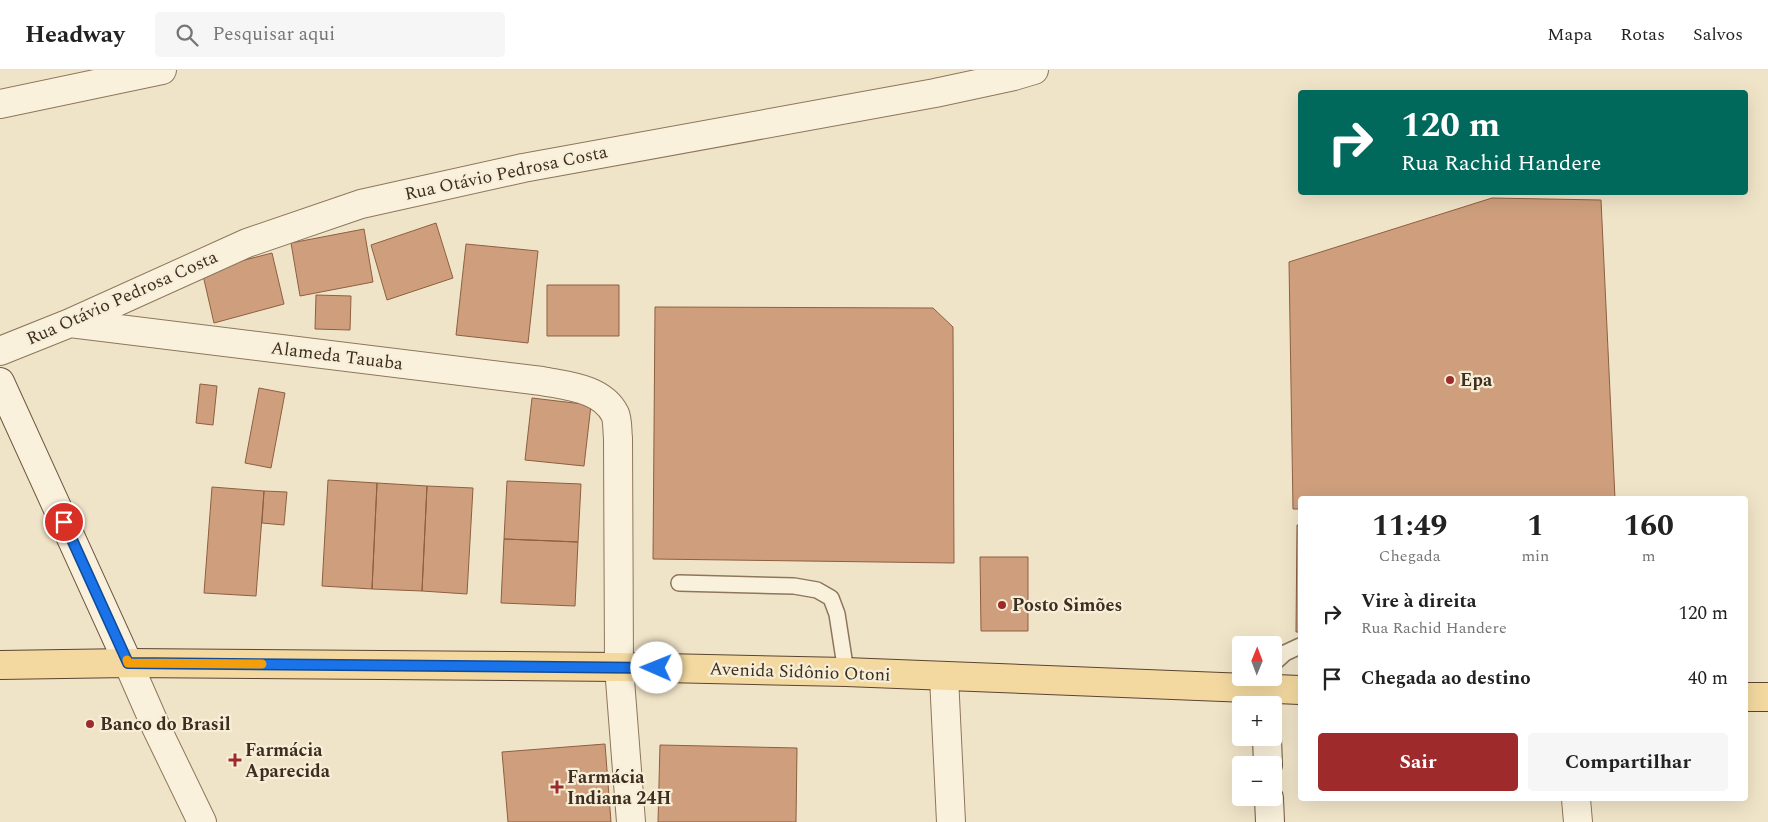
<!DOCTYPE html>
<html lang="pt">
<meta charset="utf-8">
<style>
body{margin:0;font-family:Spectral,serif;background:#f6f6f6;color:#222;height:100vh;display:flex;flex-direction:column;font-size:19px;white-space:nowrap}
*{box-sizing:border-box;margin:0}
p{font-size:16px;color:#767676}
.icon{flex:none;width:28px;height:28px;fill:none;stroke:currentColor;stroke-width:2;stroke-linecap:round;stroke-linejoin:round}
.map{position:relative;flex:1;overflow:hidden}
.drawer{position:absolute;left:1298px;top:426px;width:450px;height:305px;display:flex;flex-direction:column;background:#fff;border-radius:5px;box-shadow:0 5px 20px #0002}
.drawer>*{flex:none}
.guide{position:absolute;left:1298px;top:20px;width:450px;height:105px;border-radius:5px;box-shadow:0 5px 20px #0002;background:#00695c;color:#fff;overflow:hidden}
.needle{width:32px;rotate:1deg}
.tools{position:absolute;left:1232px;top:566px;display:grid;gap:10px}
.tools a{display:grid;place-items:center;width:50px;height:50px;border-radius:5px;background:#fff;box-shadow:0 5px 20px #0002;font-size:25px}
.pin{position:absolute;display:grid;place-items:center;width:42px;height:42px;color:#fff;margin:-21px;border:2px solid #fff;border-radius:50%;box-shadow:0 1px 5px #0007}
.me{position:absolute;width:55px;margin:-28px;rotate:271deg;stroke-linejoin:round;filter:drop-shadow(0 0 4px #0008)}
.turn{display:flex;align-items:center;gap:18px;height:105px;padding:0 20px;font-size:22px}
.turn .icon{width:65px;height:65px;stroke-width:2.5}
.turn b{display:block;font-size:35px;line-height:42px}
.eta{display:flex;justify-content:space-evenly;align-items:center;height:85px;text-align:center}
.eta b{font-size:30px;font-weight:700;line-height:35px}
.button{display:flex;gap:10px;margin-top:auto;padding:10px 20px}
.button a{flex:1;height:58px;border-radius:5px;background:#9e2a2b;color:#fff;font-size:20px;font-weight:700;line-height:58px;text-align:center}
.button a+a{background:#f6f6f6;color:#222}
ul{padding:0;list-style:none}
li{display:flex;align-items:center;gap:15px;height:65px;padding:0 20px}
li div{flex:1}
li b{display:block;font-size:19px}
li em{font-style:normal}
header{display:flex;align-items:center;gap:30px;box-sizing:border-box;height:70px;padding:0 25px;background:#fff;border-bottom:1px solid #e0e0e0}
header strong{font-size:24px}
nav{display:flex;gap:28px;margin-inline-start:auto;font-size:18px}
.search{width:350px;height:45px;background:#f6f6f6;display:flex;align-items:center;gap:12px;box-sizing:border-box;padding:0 18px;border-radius:5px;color:#767676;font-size:19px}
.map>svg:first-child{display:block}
.building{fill:#cf9f7d;stroke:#8d5f41}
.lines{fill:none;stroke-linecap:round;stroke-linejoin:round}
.lane-casing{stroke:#8d765c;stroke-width:18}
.street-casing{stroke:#8d765c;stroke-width:30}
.secondary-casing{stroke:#6f573f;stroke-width:30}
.primary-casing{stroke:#5b4430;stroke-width:30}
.lane{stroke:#faf1dc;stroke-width:15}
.street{stroke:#faf1dc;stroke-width:28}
.secondary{stroke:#faf1dc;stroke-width:28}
.primary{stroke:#f3d9a0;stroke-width:28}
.route-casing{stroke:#114b97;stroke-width:12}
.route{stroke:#1a73e8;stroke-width:9}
.slow{stroke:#f59e0b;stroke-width:9}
.poi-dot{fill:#9e2a2b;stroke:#f7eed8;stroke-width:2}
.labels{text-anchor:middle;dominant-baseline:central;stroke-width:4.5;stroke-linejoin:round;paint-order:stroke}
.street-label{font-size:18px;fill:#3d2e20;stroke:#f7eed8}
.poi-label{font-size:18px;font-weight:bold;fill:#3d2e20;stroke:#f7eed8;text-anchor:start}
</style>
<header>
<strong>Headway</strong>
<div class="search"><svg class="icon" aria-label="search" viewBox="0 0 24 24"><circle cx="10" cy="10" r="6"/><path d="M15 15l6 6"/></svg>Pesquisar aqui</div>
<nav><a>Mapa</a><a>Rotas</a><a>Salvos</a></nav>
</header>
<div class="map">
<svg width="1768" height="752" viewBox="0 0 1768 752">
<rect width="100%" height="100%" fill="#f0e4c8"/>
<path class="building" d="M 1492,128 L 1601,130 L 1615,429 L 1300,429 L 1300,439 L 1293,439 L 1289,192 Z
M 436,153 L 453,208 L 387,230 L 371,175 Z
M 364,159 L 373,212 L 300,226 L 291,173 Z
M 466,174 L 538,181 L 528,273 L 456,265 Z
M 272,183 L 284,234 L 214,253 L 202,201 Z
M 547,215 L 619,215 L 619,266 L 547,266 Z
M 316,225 L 351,226 L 350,260 L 315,259 Z
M 655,237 L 933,238 L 953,257 L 954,493 L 653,489 Z
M 200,314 L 217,316 L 213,355 L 196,353 Z
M 259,318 L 285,323 L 271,398 L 245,393 Z
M 532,328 L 591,335 L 584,396 L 525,390 Z
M 328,410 L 377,413 L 372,519 L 322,516 Z
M 507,411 L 581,414 L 578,472 L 504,469 Z
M 377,413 L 427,416 L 422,521 L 372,519 Z
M 427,416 L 473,418 L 467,524 L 422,521 Z
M 212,417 L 264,421 L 256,526 L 204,523 Z
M 264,421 L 287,422 L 284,455 L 262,453 Z
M 1297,455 L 1300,455 L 1300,562 L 1296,562 Z
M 504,469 L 578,472 L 575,536 L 501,533 Z
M 980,487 L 1028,487 L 1028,561 L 981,561 Z
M 605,674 L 611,752 L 508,752 L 502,682 Z
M 660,675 L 797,678 L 796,752 L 658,752 Z"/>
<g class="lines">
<g class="lane-casing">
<path id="lane" d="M 679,513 L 794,516 L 817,520 L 831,528 L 837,544 L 846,602
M 1274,593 L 1285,583 L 1300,576"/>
</g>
<g class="street-casing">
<path id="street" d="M 0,34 L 162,0
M 70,253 L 542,311 C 567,316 602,318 615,344 C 618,351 617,361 618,368 L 619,597 L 631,752
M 0,281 L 70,253 L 247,173 L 361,134 L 523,98 L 935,23 L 1014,6 L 1034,0
M 128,593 L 156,657 L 202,752
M 944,607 L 951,752
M 1576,729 L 1578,752"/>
</g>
<g class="secondary-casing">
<path id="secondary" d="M 0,312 L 128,593
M 1267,668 L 1268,695
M 1269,728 L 1270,752"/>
</g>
<g class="primary-casing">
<path id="primary" d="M 0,595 L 128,593 L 619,597 L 846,602 L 1300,620
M 1745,627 L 1768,627"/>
</g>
<use href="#lane" class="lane"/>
<use href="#street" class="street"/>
<use href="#secondary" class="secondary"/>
<use href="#primary" class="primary"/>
</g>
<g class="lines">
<g class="route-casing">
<path id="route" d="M 64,452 L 128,593 L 657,598"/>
</g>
<use href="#route" class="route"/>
<path class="slow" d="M 127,590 L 128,593 L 262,594"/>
</g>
<g class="poi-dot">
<circle cx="1450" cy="310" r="5"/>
<circle cx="1002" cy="535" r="5"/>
<circle cx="90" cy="654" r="5"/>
<path d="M232.5 682.5h5v5h5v5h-5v5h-5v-5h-5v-5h5z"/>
<path d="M554.5 709.5h5v5h5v5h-5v5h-5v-5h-5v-5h5z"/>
</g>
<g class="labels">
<g class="street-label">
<text transform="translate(506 103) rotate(-12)">Rua Otávio Pedrosa Costa</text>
<text transform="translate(122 228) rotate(-24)">Rua Otávio Pedrosa Costa</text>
<text transform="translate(337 286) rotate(7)">Alameda Tauaba</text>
<text transform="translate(800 602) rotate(2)">Avenida Sidônio Otoni</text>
</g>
<g class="poi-label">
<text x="1460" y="310">Epa</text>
<text x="1012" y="535">Posto Simões</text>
<text x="100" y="654">Banco do Brasil</text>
<text x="245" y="680">Farmácia<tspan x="245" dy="21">Aparecida</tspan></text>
<text x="567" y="707">Farmácia<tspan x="567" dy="21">Indiana 24H</tspan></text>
</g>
</g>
</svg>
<div class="tools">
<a><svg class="needle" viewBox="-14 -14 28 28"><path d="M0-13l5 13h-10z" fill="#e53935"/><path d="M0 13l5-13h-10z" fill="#767676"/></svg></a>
<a>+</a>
<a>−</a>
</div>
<div class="pin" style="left:64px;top:452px;background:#d93025"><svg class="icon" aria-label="arrive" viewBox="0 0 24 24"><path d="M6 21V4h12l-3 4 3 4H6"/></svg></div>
<svg class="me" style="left:657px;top:598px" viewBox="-20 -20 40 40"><circle r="19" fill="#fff"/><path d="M0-13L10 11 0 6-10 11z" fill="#1a73e8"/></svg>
<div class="guide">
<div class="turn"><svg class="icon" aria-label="right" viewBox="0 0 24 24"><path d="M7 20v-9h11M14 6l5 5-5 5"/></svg><div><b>120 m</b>Rua Rachid Handere</div></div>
</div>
<section class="drawer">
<div class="eta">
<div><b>11:49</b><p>Chegada</p></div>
<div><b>1</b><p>min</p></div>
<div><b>160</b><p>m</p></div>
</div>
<ul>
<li><svg class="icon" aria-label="right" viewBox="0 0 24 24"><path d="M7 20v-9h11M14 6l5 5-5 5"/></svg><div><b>Vire à direita</b><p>Rua Rachid Handere</p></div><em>120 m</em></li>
<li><svg class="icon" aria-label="arrive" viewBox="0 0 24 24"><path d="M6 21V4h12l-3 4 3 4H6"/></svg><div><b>Chegada ao destino</b></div><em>40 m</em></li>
</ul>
<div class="button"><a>Sair</a><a>Compartilhar</a></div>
</section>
</div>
